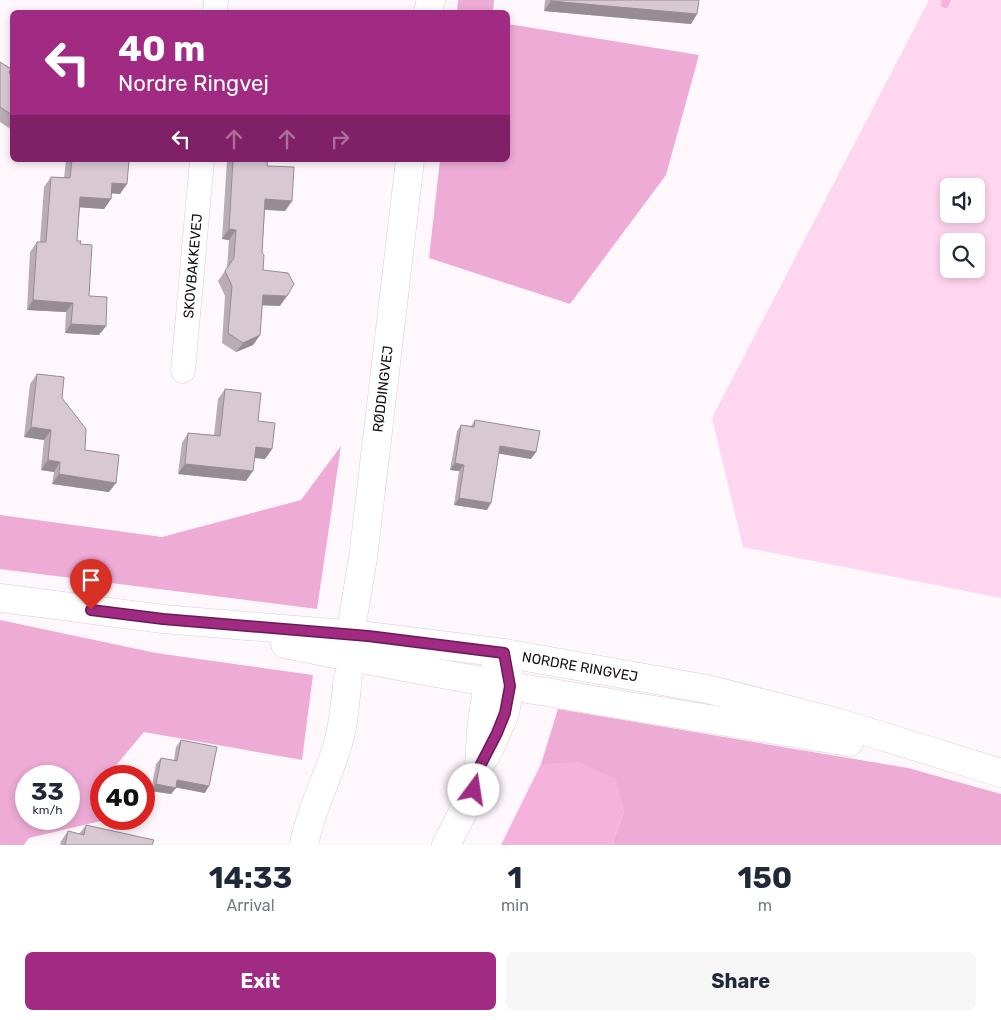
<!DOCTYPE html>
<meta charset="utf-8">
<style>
body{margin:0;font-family:Rubik,sans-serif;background:#f6f6f7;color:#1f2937;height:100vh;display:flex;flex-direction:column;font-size:19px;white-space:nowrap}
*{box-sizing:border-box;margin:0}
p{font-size:16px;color:#747a83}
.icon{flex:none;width:28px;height:28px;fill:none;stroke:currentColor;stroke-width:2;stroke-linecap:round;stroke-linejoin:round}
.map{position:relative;height:845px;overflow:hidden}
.panel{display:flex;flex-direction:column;background:#fff;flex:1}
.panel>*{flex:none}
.banner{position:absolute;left:10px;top:10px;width:500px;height:152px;border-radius:8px;box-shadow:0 2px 8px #0003;background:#a12a82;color:#fff;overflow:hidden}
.buttons{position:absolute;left:940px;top:178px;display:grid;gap:10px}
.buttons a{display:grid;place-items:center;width:45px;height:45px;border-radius:8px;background:#fff;box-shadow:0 2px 8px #0003;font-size:25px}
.speed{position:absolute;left:15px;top:765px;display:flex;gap:10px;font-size:25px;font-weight:700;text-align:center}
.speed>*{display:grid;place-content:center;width:65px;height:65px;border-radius:50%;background:#fff;box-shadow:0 2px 8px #0003;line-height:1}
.speed small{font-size:12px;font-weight:400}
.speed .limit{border:8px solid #d22;background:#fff;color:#111}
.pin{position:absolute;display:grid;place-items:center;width:42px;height:42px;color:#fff;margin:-51px -21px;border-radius:50% 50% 50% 0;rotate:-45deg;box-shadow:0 0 5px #0007}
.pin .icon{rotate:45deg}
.me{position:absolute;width:55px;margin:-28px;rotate:14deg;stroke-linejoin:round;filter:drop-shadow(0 0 4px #0008)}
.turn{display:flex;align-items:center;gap:18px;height:105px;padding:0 25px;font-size:22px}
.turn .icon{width:65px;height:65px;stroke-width:2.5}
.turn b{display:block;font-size:35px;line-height:42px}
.lanes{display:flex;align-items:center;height:48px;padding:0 25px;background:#0003;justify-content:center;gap:25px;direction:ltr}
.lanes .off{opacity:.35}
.eta{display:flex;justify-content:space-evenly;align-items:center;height:85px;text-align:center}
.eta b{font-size:30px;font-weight:700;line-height:35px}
.button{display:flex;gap:10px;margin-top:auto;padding:10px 25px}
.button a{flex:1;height:58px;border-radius:8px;background:#a12a82;color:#fff;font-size:20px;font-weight:700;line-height:58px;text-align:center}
.button a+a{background:#f6f6f7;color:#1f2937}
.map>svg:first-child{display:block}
</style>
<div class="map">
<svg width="1001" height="845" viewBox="0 0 1001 845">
<rect width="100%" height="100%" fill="#fef8fc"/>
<path fill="#fed6ef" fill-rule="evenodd" d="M929,0H1001V598L743,547L712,418ZM949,186H976V214H949ZM949,241H976V269H949Z"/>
<g fill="#edabd6" fill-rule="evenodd">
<polygon points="458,0 494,0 493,12 457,12"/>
<polygon points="508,24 699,55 666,175 570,304 429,258 440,160 508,160"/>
<polygon points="341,446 317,609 0,569 0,515 162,537 301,500"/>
<path d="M0,620L156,653L313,675L302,760L144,732L107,776H101V783L98,787L101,789V819H109L29,838L24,845H0ZM69,776V819H26V776Z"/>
<polygon points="558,709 908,768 1001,794 1001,845 612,845 624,811 541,764"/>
</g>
<polygon fill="#f4b2dc" points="579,762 616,779 624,811 612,845 501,845 541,764"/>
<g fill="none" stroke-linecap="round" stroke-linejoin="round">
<polyline stroke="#f4b2dc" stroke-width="8" points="945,4 947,0"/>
<defs>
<g id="street">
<polyline points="215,12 216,0"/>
<polyline points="183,371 202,160"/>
</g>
<g id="secondary">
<polyline points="428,12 431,0"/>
<polyline points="353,617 363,558 410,160"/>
<polyline points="486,756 505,713 510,685 506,664"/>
<path d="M304,845C310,812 326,782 336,750C344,727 345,701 348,677"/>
<polyline points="446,845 474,790 479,768 481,730 486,695 489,682 504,653"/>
</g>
<g id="primary">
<polyline points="0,598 163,619 368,636 504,653 707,689 836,722 1001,773"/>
<path d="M285,644C472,682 661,711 849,742"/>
</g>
</defs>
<use href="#street" stroke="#dbcbd5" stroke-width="25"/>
<use href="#secondary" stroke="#dbcbd5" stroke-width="29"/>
<use href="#primary" stroke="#dbcbd5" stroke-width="29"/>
<use href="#street" stroke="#fff" stroke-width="24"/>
<use href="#secondary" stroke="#fff" stroke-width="28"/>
<use href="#primary" stroke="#fff" stroke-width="28"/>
</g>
<g fill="#baacb5">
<polygon points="545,0 699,0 697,14 691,24 544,11"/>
<polygon points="0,62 9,73 12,76 12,130 0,122"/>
<polygon points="66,160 129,160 120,194 112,193 111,199 104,209 80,207 77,241 80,244 89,296 106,326 99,335 65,333 66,312 27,310 30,252 37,242 40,242 44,187 51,177 64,178"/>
<polygon points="227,160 268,160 267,166 292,201 285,211 265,210 262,253 263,270 280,306 262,305 260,335 253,345 236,352 222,343 225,296 218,281 227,268 229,240 222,239"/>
<polygon points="37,374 85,450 109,492 52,484 54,472 41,470 44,440 24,437 30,384"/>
<polygon points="225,389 272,449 265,459 254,458 246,481 178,474 182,443 188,433 214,435 218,399"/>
<polygon points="475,420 536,452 531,459 499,453 487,510 454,505 459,471 450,470 457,431 461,425 471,426"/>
<polygon points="181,740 205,793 176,787 171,794 151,791 156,764 161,758 174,760 176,747"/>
<polygon points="86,825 152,845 60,845 61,841 68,831 79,834"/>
</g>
<g fill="#978c93">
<polygon points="551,1 697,14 691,24 544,11"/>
<polygon points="112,183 127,184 120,194 106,193"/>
<polygon points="80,197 111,199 104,209 74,207"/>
<polygon points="265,199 292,201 285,211 258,209"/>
<polygon points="229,229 236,230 229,240 222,239"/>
<polygon points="263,295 287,296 280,306 256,305"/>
<polygon points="33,300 73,303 66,312 27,310"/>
<polygon points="71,324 106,326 99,335 65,333"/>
<polygon points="260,335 253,345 236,352 243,343"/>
<polygon points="31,427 51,430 44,440 24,437"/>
<polygon points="500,446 536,452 531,459 495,453"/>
<polygon points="256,447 272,449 265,459 249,457"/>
<polygon points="48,460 60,462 54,472 41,470"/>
<polygon points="455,463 464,465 459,471 450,470"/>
<polygon points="185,464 253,471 246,481 178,474"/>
<polygon points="59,474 116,483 109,492 52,484"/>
<polygon points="459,498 491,503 487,510 454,505"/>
<polygon points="177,780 209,786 205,793 173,787"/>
<polygon points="156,784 176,788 171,794 151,791"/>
</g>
<g fill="#d8c8d2" stroke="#978c93">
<polygon points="551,0 699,0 697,14 551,1"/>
<polygon points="0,62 11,69 9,73 12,76 12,115 0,107"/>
<polygon points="72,160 129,160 127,184 112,183 111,199 80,197 77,241 81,241 80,244 92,245 89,296 107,297 106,326 71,324 73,303 33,300 37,242 46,242 51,177 70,178"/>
<polygon points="233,160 268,160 267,166 294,167 292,201 265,199 262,253 264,255 263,270 288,273 294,284 287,296 263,295 260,335 243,343 228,333 232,286 225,271 234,258 236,230 229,229"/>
<polygon points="37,374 64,377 62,398 86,429 85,450 119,455 116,483 59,474 60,462 48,460 51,430 31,427"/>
<polygon points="225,389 261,393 258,421 275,423 272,449 256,447 253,471 185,464 188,433 220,436"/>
<polygon points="475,420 540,431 536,452 500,446 491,503 459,498 464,465 455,463 461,425 474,427"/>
<polygon points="181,740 217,747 209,786 177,780 176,788 156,784 161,758 177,761"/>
<polygon points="86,825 154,840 152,845 65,845 68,831 84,835"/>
</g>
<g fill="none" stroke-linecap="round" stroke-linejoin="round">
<defs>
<polyline id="route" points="91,610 163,619 368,636 504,653 510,686 505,713 497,733 479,768 474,790"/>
</defs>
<use href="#route" stroke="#691b54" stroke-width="12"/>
<use href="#route" stroke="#a12a82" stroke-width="9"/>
</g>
<g text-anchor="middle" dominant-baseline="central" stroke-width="5" stroke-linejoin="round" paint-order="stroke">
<g font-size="14" fill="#171115" stroke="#fff">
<text transform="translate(193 266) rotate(-85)">SKOVBAKKEVEJ</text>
<text transform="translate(383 389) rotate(-83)">RØDDINGVEJ</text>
<text transform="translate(580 667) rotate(10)">NORDRE RINGVEJ</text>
</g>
</g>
</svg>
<div class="buttons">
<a><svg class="icon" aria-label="sound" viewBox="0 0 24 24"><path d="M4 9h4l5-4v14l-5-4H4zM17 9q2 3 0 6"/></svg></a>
<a><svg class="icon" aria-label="search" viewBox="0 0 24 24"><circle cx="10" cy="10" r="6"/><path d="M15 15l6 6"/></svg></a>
</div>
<div class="speed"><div>33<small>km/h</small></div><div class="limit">40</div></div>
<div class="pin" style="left:91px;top:610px;background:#d93025"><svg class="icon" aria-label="arrive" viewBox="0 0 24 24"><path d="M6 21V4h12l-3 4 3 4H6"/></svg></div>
<svg class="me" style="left:474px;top:790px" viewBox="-20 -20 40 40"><circle r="19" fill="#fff"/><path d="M0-13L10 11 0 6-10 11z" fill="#a12a82"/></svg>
<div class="banner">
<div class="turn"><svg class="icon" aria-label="left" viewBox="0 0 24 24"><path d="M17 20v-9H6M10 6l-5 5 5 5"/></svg><div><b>40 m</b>Nordre Ringvej</div></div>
<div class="lanes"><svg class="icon" aria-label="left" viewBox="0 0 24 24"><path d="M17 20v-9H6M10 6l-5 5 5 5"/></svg><svg class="icon off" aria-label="ahead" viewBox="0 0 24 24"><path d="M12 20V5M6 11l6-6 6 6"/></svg><svg class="icon off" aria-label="ahead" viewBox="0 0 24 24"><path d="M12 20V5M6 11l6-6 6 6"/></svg><svg class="icon off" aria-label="right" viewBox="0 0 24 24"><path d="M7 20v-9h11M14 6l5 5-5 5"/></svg></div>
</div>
</div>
<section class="panel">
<div class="eta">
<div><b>14:33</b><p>Arrival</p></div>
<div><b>1</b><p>min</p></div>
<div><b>150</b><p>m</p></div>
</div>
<div class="button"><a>Exit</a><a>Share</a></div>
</section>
